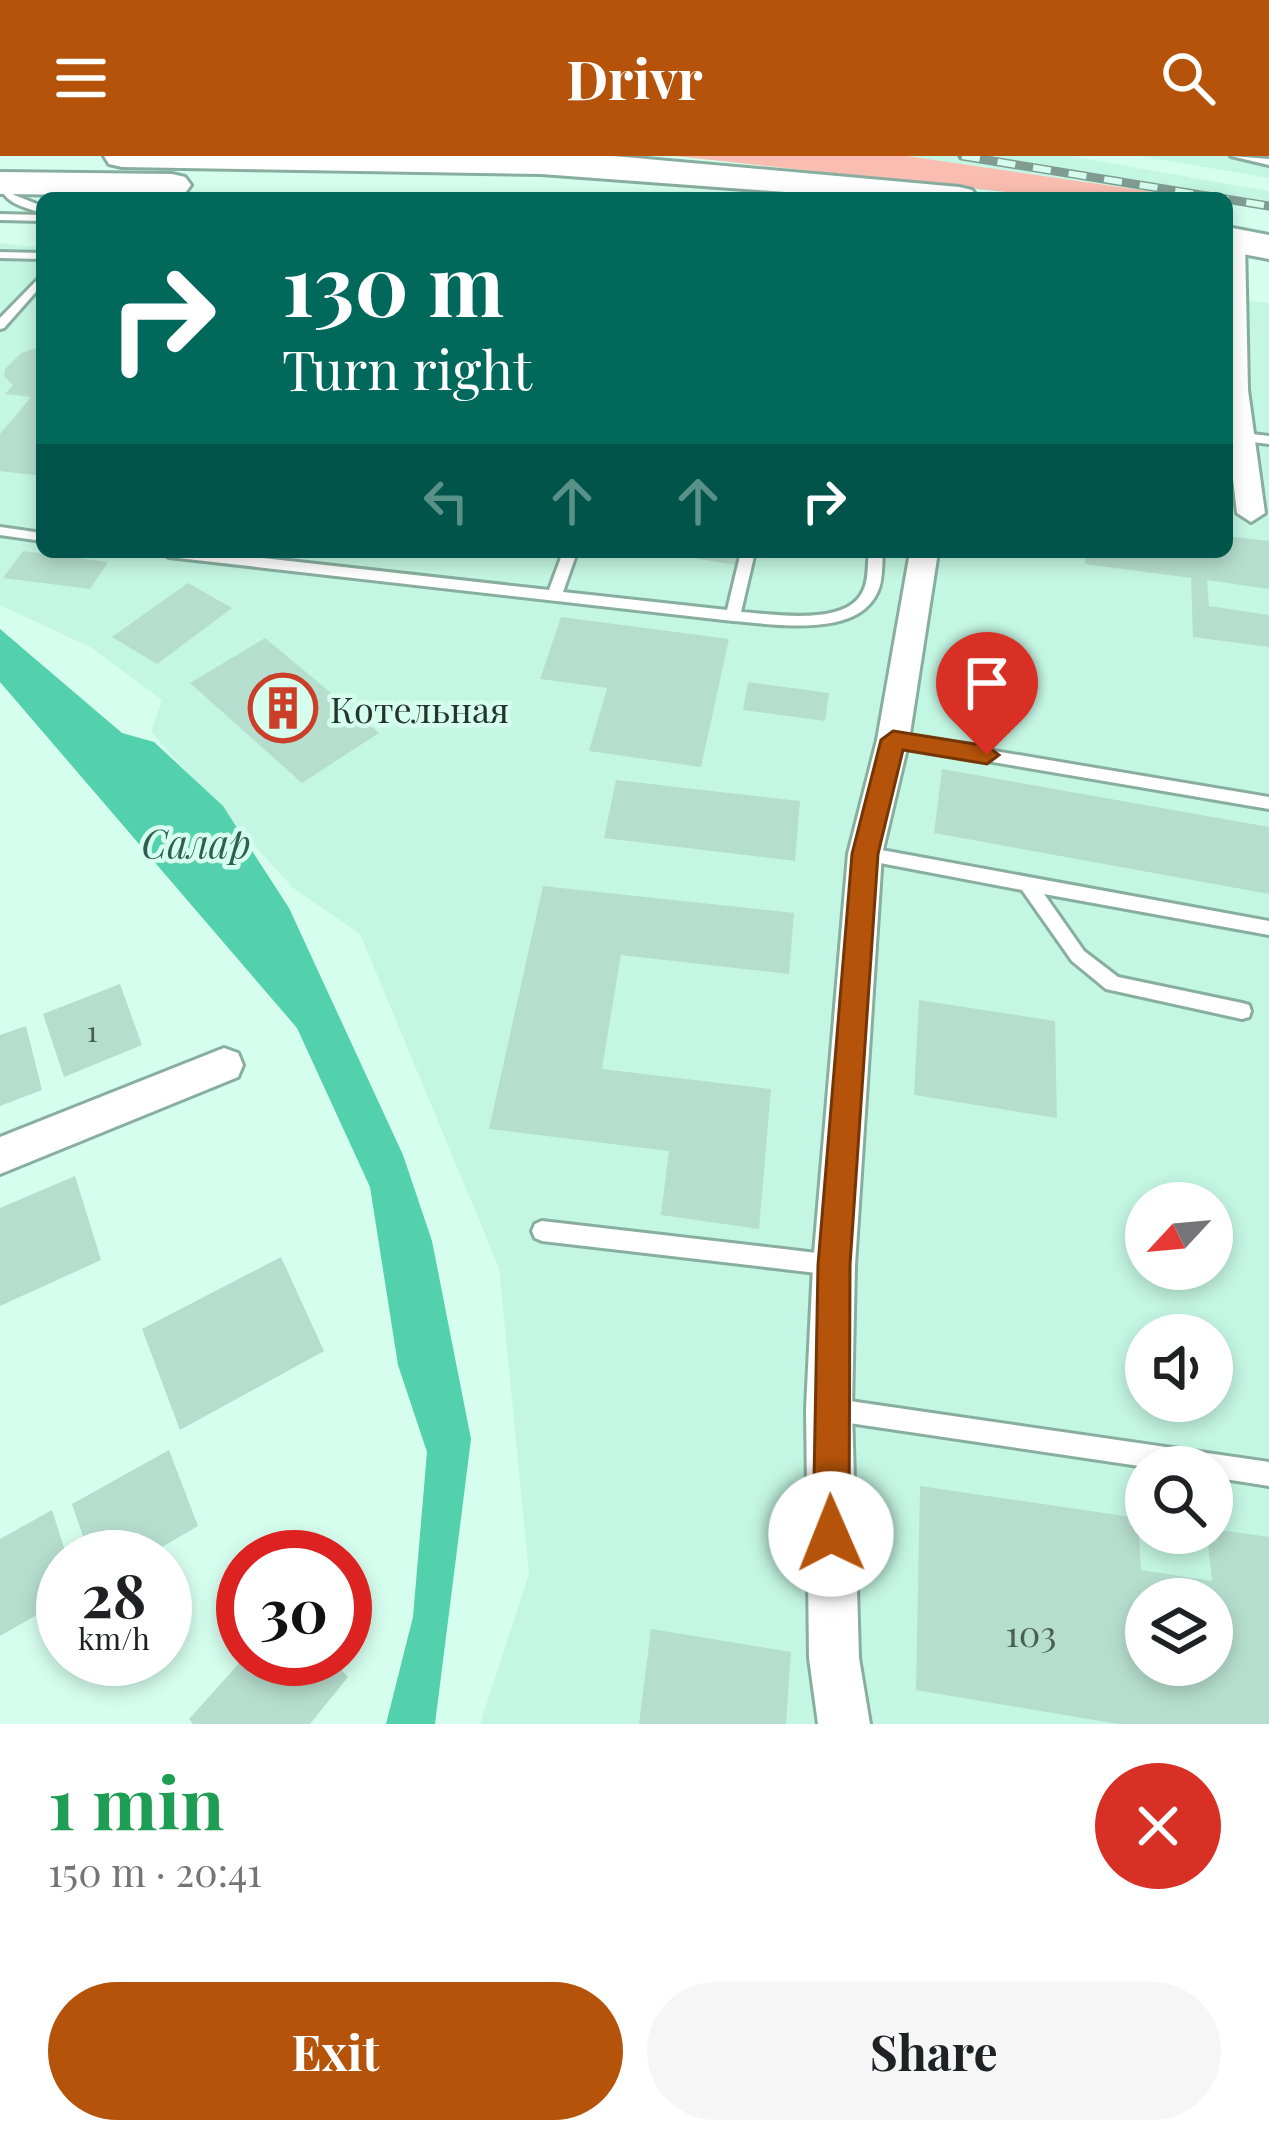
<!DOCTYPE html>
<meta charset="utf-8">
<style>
body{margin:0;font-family:"Playfair Display",serif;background:#f6f6f6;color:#202124;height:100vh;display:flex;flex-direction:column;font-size:45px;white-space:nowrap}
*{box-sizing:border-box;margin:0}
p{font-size:39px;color:#757577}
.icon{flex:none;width:66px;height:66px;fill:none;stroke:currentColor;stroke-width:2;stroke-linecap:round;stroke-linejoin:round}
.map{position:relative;height:1568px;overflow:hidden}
.details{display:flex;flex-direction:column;background:#fff;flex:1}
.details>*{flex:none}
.top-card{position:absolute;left:36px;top:36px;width:1197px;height:366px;border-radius:18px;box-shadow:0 6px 18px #0003;background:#00695c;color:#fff;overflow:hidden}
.needle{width:78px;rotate:244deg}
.fabs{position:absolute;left:1125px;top:1026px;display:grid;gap:24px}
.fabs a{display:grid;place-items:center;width:108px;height:108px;border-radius:50%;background:#fff;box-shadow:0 6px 18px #0003;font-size:60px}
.speed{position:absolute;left:36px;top:1374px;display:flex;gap:24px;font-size:60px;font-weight:700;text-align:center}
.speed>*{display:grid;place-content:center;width:156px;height:156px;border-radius:50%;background:#fff;box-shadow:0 6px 18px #0003;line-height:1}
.speed small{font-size:30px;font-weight:400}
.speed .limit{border:18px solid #d22;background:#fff;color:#111}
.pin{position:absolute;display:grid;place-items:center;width:102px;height:102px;color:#fff;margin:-123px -51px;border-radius:50% 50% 50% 0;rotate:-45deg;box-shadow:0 0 12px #0007}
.pin .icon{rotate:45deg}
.me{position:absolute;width:132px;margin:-66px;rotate:359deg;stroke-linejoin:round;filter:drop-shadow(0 0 9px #0008)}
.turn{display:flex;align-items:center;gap:42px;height:252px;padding:0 48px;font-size:54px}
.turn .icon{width:156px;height:156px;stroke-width:2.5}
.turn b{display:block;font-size:84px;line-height:102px}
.lanes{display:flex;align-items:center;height:114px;padding:0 48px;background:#0003;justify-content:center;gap:60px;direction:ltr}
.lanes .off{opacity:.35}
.round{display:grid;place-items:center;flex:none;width:126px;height:126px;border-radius:63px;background:#f6f6f6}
.head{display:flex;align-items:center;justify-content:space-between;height:204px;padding:0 48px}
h1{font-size:72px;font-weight:700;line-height:90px;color:#1e9e55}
.action{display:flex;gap:24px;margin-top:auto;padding:24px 48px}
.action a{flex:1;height:138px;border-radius:72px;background:#b45309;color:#fff;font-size:48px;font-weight:700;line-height:138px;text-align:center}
.action a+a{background:#f6f6f6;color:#202124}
header{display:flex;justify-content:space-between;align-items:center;height:156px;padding:0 48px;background:#b45309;color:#fff;font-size:54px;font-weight:700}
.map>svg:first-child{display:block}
</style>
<header><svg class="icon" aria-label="menu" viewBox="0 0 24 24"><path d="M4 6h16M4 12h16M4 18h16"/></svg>Drivr<svg class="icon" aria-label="search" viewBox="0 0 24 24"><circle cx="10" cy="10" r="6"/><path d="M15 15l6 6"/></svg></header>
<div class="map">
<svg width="1269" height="1568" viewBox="0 0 1269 1568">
<rect width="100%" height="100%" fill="#d6feef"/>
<g fill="#c4f6e4" fill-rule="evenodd">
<polygon points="907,0 1069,0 1269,35 1269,55 1227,48 1227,42 1195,42"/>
<polygon points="1139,0 1269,0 1269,22"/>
<path d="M0,87L42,92V396H1227V142L1269,147V1568H480L529,1418L499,1112L360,778L293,732L151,576L162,544L92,492L0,449ZM1146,1047H1212V1113H1146ZM1146,1179H1212V1245H1146ZM1146,1311H1212V1377H1146ZM1146,1443H1212V1509H1146Z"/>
</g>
<polygon fill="#f9beb1" points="675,0 907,0 1195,42 1062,42"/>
<polygon fill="#53d0ac" points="0,473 122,577 154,586 223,650 289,752 403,999 432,1085 471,1283 435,1568 386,1568 413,1461 427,1296 398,1209 370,1031 297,872 0,526"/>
<g fill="#b6decf" fill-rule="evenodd">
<polygon points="42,190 42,320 0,315 0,278 31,241 5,238 13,229 4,220 5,213 21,197"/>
<polygon points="1227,380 1269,385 1269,433 1207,424 1209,450 1269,459 1269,491 1193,481 1191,422 1085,408 1085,396 1227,396"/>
<polygon points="23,395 108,406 90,433 3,422"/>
<polygon points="654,396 739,396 736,409"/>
<polygon points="188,427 232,452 157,508 112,481"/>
<polygon points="561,461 729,483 701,611 589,595 607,532 540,523"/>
<polygon points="265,482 379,577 302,627 190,527"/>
<polygon points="748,526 829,537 825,565 743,554"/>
<polygon points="942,613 1269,671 1269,738 934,677"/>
<polygon points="616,624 800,645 795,705 604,682"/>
<polygon points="543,730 794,757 789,818 621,799 602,913 771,933 759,1073 661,1059 669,995 489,973"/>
<polygon points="120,828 142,889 64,921 43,858"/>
<polygon points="919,844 1055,865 1057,962 914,939"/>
<polygon points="26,870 42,934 0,950 0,879"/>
<polygon points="75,1020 101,1104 0,1150 0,1052"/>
<polygon points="281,1101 324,1195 180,1274 142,1173"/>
<polygon points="169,1294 198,1370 145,1401 90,1401 72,1348"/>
<path d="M920,1330L1138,1362L1141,1414L1212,1425L1207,1377L1212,1373L1269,1381V1568H1118L916,1534ZM1146,1443H1212V1509H1146Z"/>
<polygon points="52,1354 67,1401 63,1401 63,1444 0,1480 0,1383"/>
<polygon points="651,1473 791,1496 786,1568 639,1568"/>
<polygon points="243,1503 331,1503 348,1521 310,1568 193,1568 189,1563"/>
</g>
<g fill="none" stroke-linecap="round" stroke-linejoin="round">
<defs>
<g id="lane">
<polygon points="1231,0 1269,3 1269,9"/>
<path d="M0,24L6,25L14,39L42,50V57C24,51 0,47 0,24Z"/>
<polygon points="0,58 42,59 42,65 0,64"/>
<polygon points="0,96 42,97 42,103 0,102"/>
<polygon points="42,119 42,129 4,172 0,173 0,162"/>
<polygon points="1227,275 1269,280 1269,288 1227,283"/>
<polygon points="0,371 42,377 42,385 0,379"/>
<path d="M162,396H210L549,434L563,396H577L563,436L727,454L741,396H755L741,456C772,458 847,471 863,435C869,424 867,409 869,396H883C882,408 883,424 878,435C858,483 774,468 733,465L169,401Z"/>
<polygon points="893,578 1269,641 1269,653 887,588 885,584 887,580"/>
<polygon points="865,691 1269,765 1269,779 1044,738 1084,795 1118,821 1242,847 1249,849 1251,855 1249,861 1242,863 1106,833 1072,805 1022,734 859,703 856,698"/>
<polygon points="542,1065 834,1099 841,1102 845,1109 841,1116 834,1119 542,1085 535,1082 532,1075 535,1068"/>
<polygon points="829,1242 1269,1306 1269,1330 1212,1321 1212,1311 1146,1311 829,1264 821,1261 818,1253 821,1245"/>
</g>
<g id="street">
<polygon points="1234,77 1245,84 1248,234 1265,357 1251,366 1237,357 1227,272 1227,79"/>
<polygon points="910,396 938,396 909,584 882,698 855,1109 852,1253 859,1502 870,1568 818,1568 809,1502 806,1253 813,1109 848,698 877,584"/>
<polygon points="224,892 238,897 243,909 238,921 0,1018 0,981"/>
</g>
<g id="highway">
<polygon points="104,0 613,0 959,31 972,34 978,42 867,42 541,18 122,11 109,8"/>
<polygon points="0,16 172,18 185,21 191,29 185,37 172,40 0,38"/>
<polygon points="1227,71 1269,79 1269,103 1227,95"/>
</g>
</defs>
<use href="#lane" stroke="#88aea0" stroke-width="6"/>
<use href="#street" stroke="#88aea0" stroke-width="6"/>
<use href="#highway" stroke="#88aea0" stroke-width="6"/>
<use href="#lane" fill="#fff" fill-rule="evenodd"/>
<use href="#street" fill="#fff" fill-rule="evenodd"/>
<use href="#highway" fill="#fff" fill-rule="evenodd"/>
<defs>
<polyline id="rail" points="962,0 1269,50"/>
</defs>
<use href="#rail" stroke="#809c92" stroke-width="9"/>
<use href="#rail" stroke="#d6feef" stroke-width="6" stroke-dasharray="18" stroke-linecap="butt"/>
</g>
<polygon fill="#b45309" stroke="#753606" stroke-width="3" points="893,575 987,590 999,599 987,608 903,594 878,698 850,1109 849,1378 844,1391 831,1396 819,1391 813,1378 818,1109 852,698 881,584"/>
<defs>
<symbol id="building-ring" viewBox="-11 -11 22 22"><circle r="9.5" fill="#d6feef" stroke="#cb3f29" stroke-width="1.5"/><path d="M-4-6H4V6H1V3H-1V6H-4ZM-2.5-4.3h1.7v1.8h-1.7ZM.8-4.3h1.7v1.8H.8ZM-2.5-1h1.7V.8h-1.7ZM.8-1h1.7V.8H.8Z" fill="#cb3f29"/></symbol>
</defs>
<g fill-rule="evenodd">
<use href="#building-ring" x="245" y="514" width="76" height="76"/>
</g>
<g text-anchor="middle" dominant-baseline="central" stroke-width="9" stroke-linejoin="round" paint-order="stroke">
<g font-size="30" fill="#485e56">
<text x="92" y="874">1</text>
</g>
<g font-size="36" fill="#24342e" stroke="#d6feef" text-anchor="start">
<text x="330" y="552">Котельная</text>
</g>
<g font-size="36" fill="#485e56">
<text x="1031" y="1476">103</text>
</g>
<g font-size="39" font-style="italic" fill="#2d6050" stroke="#d6feef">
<text x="196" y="686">Салар</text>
</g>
</g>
</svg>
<div class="fabs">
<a><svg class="needle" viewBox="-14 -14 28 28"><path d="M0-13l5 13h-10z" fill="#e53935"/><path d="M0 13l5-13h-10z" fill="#757577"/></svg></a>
<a><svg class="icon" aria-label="sound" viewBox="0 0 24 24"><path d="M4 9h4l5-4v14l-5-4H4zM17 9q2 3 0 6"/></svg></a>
<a><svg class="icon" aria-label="search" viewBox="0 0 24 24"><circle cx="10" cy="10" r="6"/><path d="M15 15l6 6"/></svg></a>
<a><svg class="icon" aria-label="layers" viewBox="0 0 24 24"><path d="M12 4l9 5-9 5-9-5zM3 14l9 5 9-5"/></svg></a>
</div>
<div class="speed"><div>28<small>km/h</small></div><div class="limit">30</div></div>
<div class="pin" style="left:987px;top:599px;background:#d93025"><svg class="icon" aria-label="arrive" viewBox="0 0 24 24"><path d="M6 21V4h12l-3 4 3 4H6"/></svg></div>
<svg class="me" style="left:831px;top:1378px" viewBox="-20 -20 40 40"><circle r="19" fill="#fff"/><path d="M0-13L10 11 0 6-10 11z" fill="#b45309"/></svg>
<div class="top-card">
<div class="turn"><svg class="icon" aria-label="right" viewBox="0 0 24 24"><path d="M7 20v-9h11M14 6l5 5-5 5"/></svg><div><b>130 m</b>Turn right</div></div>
<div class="lanes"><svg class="icon off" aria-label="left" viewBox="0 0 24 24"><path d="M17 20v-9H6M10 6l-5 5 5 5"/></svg><svg class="icon off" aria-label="ahead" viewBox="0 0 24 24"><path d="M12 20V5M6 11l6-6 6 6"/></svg><svg class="icon off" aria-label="ahead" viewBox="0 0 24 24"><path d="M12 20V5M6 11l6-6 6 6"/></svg><svg class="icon" aria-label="right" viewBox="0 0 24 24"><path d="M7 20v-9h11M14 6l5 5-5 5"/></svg></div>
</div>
</div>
<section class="details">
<div class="head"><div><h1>1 min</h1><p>150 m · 20:41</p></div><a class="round" style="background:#d93025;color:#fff"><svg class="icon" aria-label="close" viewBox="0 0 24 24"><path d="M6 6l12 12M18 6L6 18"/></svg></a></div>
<div class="action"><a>Exit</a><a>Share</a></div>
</section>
